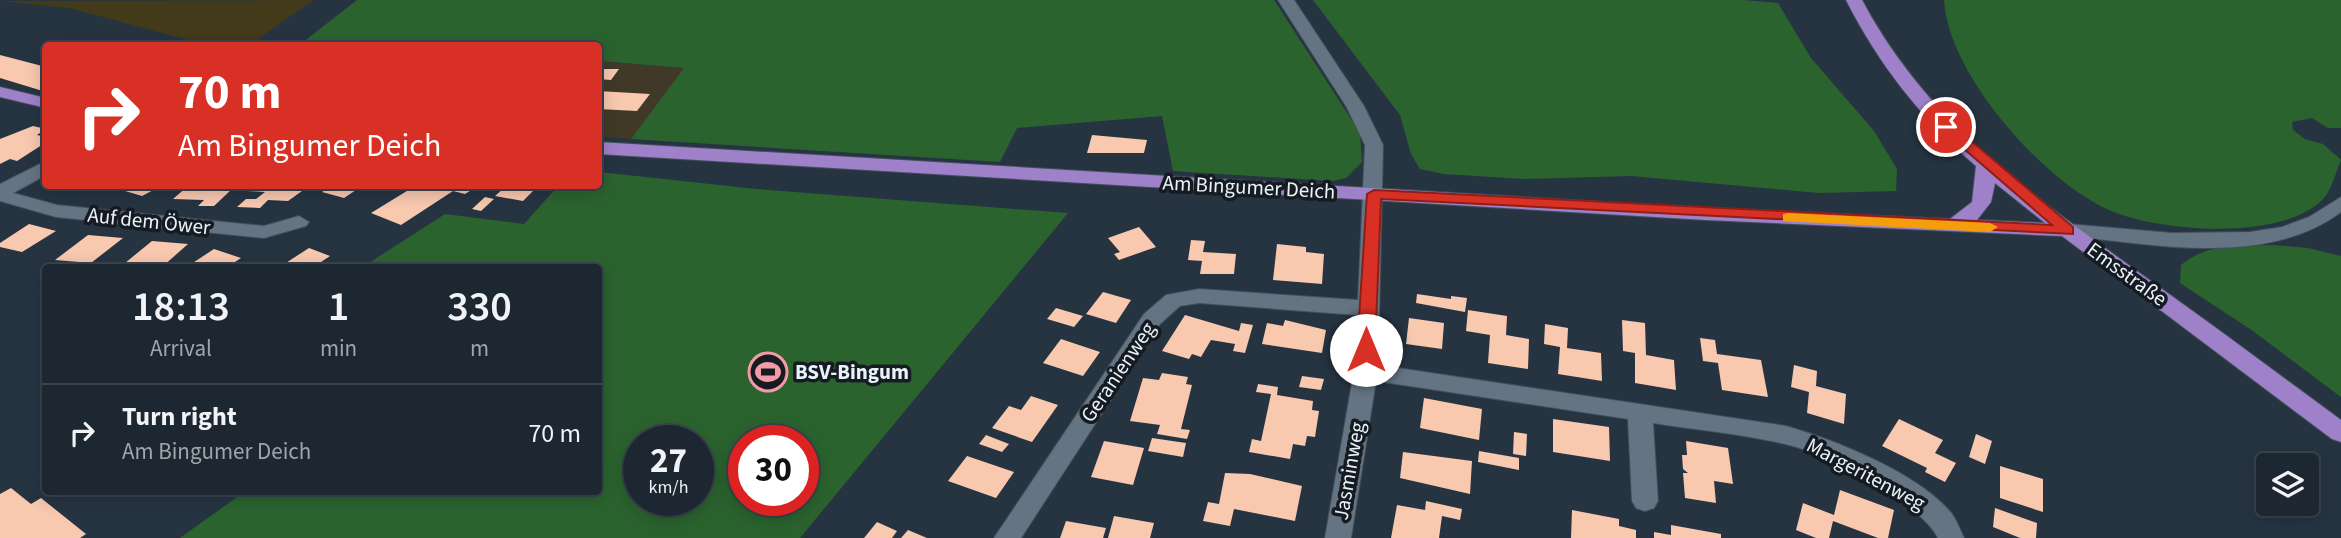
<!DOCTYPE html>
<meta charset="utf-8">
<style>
body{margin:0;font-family:"Source Sans 3",sans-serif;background:#29333e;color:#f1f3f6;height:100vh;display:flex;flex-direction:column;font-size:26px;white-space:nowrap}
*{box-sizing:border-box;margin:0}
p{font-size:23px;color:#a0a5ac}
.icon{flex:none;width:38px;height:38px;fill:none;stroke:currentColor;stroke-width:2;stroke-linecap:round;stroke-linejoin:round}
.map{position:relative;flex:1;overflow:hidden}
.panel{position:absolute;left:42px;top:264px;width:560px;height:231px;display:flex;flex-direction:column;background:#1c2732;border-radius:7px;box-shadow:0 4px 18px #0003,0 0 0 2px #3a444d}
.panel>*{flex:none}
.hud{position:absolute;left:42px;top:42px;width:560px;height:147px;border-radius:7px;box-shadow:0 4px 18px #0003,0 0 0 2px #3a444d;background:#d93025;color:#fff;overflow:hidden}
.buttons{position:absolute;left:2256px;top:453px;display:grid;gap:14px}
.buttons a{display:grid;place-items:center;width:63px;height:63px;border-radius:7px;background:#1c2732;box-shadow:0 4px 18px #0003,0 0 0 2px #3a444d;font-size:35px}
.speed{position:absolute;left:623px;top:425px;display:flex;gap:14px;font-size:35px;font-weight:700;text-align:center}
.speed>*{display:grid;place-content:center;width:91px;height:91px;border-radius:50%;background:#1c2732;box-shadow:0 4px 18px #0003,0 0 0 2px #3a444d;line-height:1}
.speed small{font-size:18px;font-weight:400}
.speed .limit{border:10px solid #d22;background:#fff;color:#111}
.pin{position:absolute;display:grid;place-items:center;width:60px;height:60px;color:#fff;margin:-30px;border:4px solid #fff;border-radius:50%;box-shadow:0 2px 7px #0007}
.me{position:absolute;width:77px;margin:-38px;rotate:0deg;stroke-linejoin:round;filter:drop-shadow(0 0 5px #0008)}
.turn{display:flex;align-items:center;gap:24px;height:147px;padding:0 21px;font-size:32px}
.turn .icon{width:91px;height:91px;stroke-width:2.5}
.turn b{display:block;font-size:49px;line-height:60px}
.eta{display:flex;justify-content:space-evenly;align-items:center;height:119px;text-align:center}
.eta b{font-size:42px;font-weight:600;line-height:49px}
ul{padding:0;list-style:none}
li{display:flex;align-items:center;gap:21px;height:98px;padding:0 21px;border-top:2px solid #3a444d}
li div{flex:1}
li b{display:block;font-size:26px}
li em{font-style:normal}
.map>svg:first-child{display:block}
</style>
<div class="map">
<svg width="2341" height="538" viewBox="0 0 2341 538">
<rect width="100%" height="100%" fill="#263442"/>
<polygon fill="#413928" points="598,61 685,68 631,139 599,137"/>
<g fill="#2b632f" fill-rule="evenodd">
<polygon points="357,0 1274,0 1360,133 1362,162 1346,178 1333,181 1173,171 1162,116 1017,128 1000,162 631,139 684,68 599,61 598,46 298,46"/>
<polygon points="1313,0 1743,0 1778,3 1811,58 1874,131 1897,169 1896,191 1819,193 1631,176 1524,179 1444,174 1420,169 1411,154 1400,115"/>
<path d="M1944,0H2341V128H2328L2312,118L2292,122L2293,130L2305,139L2323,144L2341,160C2336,171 2332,189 2324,198C2284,242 2159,232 2109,210C2043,181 1948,74 1944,0Z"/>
<path d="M599,172L756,189L1068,213L800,538H180L244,492H598V268H361L445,214L524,224L558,186H598ZM698,441V500H639V441ZM744,441H803V500H744Z"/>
<path d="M2273,245L2308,248L2341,256V397L2253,331L2180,283L2181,265C2207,243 2239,246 2273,245Z"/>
</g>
<polygon fill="#433a1a" points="314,0 248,46 207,45 69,8 0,1"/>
<g fill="#f8c8af">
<polygon points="0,55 46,67 46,92 0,78"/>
<polygon points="598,69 619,69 611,80 598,79"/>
<polygon points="598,91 650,94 637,111 598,109"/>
<polygon points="33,126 46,129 37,135 46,137 45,143 17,161 10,159 0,164 0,139"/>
<polygon points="1092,135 1147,140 1144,153 1087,153"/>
<polygon points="119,186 161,186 142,196 115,188"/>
<polygon points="188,186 309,186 288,201 268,200 260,208 237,207 246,199 256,199 265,192 231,190 214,206 198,206 204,200 173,199"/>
<polygon points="332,186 377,186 372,189 362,186 344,198 322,192"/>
<polygon points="415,186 436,186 449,190 457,186 478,186 465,194 453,191 401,225 371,213"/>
<polygon points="506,186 538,186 523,201 495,196"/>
<polygon points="485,197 494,199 481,211 472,209"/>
<polygon points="29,224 56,231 22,252 0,247 0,243"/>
<polygon points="1139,227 1156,247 1119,260 1114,254 1120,252 1108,238"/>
<polygon points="88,235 123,238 91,263 55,260"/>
<polygon points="1191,240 1205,241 1203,252 1236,254 1234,274 1200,274 1202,261 1188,260"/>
<polygon points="152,241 188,244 162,267 125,263"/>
<polygon points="1277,244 1306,247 1306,252 1324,254 1322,284 1273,280"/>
<polygon points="309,248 330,256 312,268 278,268"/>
<polygon points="214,249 241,258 226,268 185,268"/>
<polygon points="1103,292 1131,300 1116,323 1086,314"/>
<polygon points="1417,294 1451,299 1451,296 1467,298 1465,312 1416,303"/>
<polygon points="1056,308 1083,316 1074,327 1047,319"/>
<polygon points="1468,310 1507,316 1506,335 1529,339 1528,369 1488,363 1490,335 1466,331"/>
<polygon points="1185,315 1239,331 1241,323 1253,325 1245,353 1233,351 1235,344 1211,340 1201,357 1192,354 1189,359 1162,351"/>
<polygon points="1409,318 1444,323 1442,349 1406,344"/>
<polygon points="1285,320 1326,330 1322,353 1262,344 1267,323 1283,326"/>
<polygon points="1622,320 1645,323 1646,355 1674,360 1676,390 1635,383 1635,353 1623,351"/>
<polygon points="1545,324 1568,328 1567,348 1601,353 1602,381 1558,374 1560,347 1544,344"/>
<polygon points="1700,338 1715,340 1717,354 1761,360 1768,397 1722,390 1718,363 1703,361"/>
<polygon points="1061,339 1100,352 1083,376 1043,363"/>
<polygon points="1794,365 1817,371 1816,386 1846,394 1844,424 1807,413 1809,392 1791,387"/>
<polygon points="1162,373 1188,377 1186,384 1192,385 1181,429 1190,430 1187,439 1157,434 1160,425 1130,421 1143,378 1159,380"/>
<polygon points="1302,376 1324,379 1321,390 1299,387"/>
<polygon points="1258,384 1278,387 1277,395 1313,401 1312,410 1319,411 1315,437 1307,436 1305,446 1293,444 1290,459 1249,452 1252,439 1261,441 1271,394 1256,392"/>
<polygon points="1031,396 1058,405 1032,442 992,428 1009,406 1021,410"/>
<polygon points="1424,398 1482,409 1479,440 1420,428"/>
<polygon points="1553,419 1609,427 1610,461 1553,452"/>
<polygon points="1899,419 1943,440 1935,453 1956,463 1945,482 1925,472 1927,468 1882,446"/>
<polygon points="1514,432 1527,434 1526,456 1513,454"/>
<polygon points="1976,434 1992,441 1985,464 1969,457"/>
<polygon points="986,435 1009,444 1002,452 979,444"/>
<polygon points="1152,438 1186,443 1183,457 1148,451"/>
<polygon points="1104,441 1144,448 1133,485 1091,477"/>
<polygon points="1686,441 1728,448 1733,484 1714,481 1716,503 1685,498 1683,473 1688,473 1683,469 1682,455 1687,455"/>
<polygon points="1479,451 1519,458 1519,470 1478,462"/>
<polygon points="1403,452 1472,461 1470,494 1400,478"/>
<polygon points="967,456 1014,472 996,498 948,481"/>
<polygon points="2000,466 2043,479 2043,512 2000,498"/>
<polygon points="1225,473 1250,474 1302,486 1295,521 1234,509 1230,526 1203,521 1208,502 1219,504"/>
<polygon points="11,488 31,504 41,498 86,534 80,538 0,538 0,494"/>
<polygon points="1840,490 1894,510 1888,538 1878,538 1833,521 1829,538 1816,538 1796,530 1803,503 1834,515"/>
<polygon points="1426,501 1462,509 1460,520 1442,516 1439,538 1391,538 1397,505 1425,510"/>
<polygon points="1995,508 2037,523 2036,538 2020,538 1993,527"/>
<polygon points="1572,510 1619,519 1619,526 1636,530 1636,538 1571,538"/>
<polygon points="1114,516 1154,523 1150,538 1108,538"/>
<polygon points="1066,521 1106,528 1103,538 1060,538"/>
<polygon points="877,522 897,531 892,538 864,538"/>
<polygon points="1671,525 1721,534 1721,538 1654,538 1654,532 1671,535"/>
<polygon points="908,530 927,538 901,538"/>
</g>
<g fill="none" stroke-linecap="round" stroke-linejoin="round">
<defs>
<g id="minor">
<path d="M1278,0H1294L1364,106L1383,145L1378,365L1786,426C1835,440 1919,473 1952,514C1957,521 1960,530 1964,538H1938C1921,503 1823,452 1785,444C1742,434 1697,430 1653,423L1658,501L1654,508L1645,511L1636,508L1632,501L1628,419L1376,381L1351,538H1325L1354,371L1357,315L1199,303L1180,306L1160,324L1021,538H994L1144,314L1166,295L1199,289L1358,300L1365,145L1346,106Z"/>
<polygon points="46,161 46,175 13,193 57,205 264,226 299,216 309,222 306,226 264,238 56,217 0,201 0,184"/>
<path d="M2341,197V212C2266,268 2154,244 2068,236L2058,230L2068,224L2172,233L2250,232L2282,227L2309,217Z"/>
</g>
<g id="major">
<path d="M1846,0H1862C1929,126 2035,197 2148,279C2213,325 2277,373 2341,420V442L2332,439L2062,236L1706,220L598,154V142L1706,208L1950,219L1972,202L1976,166C1921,118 1879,65 1846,0ZM1995,183L2045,223L1977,220L1991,202Z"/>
<polygon points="0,87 46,98 46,108 0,97"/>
</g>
</defs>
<use href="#minor" stroke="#424f5b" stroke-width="2"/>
<use href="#major" stroke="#424f5b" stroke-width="2"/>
<use href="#minor" fill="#647483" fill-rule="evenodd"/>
<use href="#major" fill="#9f81c9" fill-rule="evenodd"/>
</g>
<polygon fill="#d93025" stroke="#8d1f18" stroke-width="2" points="1941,124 1951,124 2073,227 2073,234 1381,199 1375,350 1366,356 1357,350 1367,194 1374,190 2052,225 1941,129"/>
<polygon fill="#f59e0b" points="1788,213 1990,223 1998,227 1990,232 1783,221 1783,214"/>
<defs>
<symbol id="stadium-ring" viewBox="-11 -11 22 22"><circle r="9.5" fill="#151b21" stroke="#f39aa7" stroke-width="1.5"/><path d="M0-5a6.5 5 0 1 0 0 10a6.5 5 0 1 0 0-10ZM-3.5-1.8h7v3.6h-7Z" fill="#f39aa7"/></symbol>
</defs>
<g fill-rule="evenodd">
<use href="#stadium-ring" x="746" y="350" width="44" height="44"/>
</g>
<g text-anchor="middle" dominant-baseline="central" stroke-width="7" stroke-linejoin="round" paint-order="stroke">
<g font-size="21" fill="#e8f2fb" stroke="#151b21">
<text transform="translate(1249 187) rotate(3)">Am Bingumer Deich</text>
<text transform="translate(149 221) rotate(6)">Auf dem Öwer</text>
<text transform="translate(2127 274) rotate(36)">Emsstraße</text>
<text transform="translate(1118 372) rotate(-56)">Geranienweg</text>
<text transform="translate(1349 471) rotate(-80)">Jasminweg</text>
<text transform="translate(1866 474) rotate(28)">Margeritenweg</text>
</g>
<g font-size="21" font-weight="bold" fill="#e8f2fb" stroke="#151b21" text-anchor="start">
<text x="795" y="372">BSV-Bingum</text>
</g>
</g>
</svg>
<div class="buttons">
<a><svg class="icon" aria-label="layers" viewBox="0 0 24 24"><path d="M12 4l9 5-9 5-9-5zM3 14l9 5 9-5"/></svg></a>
</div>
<div class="speed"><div>27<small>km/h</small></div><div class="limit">30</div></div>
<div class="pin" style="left:1946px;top:127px;background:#d93025"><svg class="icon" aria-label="arrive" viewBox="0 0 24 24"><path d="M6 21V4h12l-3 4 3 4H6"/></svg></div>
<svg class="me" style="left:1366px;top:350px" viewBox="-20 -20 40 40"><circle r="19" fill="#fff"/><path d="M0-13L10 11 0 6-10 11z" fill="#d93025"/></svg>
<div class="hud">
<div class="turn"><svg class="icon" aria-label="right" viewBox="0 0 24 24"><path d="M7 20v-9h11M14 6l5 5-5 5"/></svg><div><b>70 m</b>Am Bingumer Deich</div></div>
</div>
<section class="panel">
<div class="eta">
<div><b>18:13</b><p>Arrival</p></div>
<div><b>1</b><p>min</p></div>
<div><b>330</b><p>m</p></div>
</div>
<ul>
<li><svg class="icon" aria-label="right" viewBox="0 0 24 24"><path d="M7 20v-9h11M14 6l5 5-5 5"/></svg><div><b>Turn right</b><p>Am Bingumer Deich</p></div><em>70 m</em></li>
</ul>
</section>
</div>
